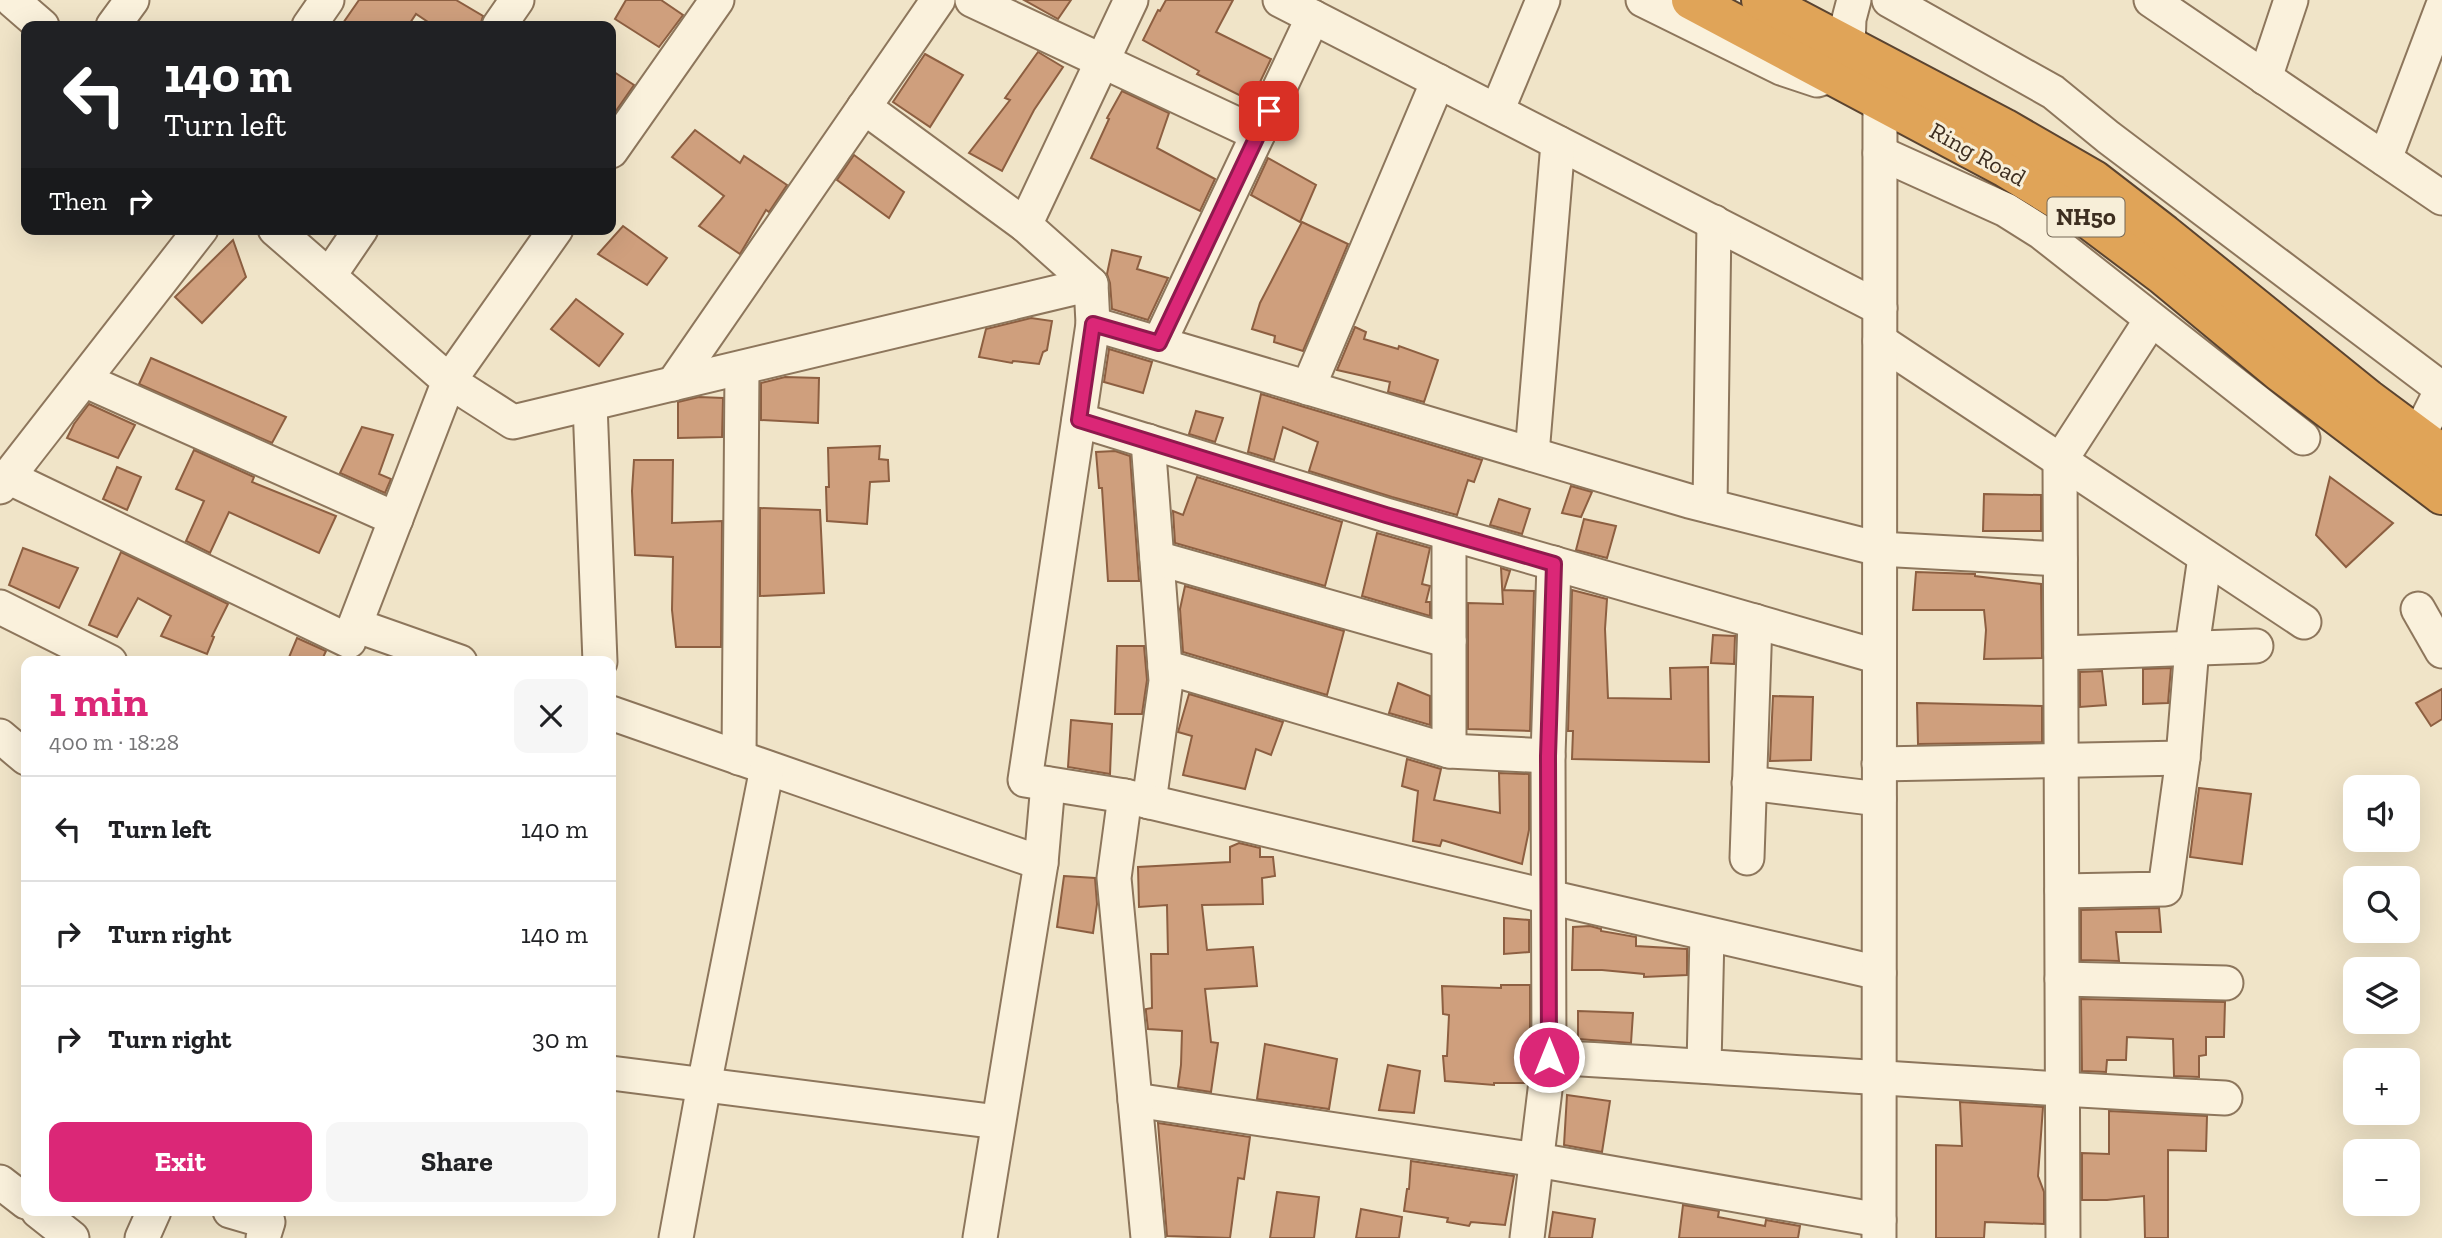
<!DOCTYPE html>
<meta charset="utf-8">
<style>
body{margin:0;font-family:"Zilla Slab",serif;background:#f6f6f6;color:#202124;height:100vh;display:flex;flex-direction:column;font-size:26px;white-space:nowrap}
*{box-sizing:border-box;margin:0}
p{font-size:23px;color:#757577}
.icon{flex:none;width:38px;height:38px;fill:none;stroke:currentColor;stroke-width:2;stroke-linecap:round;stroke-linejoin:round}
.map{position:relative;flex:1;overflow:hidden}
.panel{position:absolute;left:21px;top:656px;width:595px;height:560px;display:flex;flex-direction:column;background:#fff;border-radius:14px;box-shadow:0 7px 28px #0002}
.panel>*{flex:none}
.banner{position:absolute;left:21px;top:21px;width:595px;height:214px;border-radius:14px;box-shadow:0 7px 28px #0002;background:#202124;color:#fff;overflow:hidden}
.buttons{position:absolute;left:2343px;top:775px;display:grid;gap:14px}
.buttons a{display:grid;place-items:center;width:77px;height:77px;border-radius:14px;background:#fff;box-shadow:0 7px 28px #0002;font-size:35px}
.pin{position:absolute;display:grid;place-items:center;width:60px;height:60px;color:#fff;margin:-30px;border-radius:14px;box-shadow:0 4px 10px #0006}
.me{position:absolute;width:77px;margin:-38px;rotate:0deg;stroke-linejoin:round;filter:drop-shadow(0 0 5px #0008)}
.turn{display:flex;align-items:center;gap:24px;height:147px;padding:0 28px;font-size:32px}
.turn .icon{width:91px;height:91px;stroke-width:2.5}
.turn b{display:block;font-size:49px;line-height:60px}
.then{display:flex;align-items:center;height:66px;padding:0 28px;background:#0003;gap:14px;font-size:26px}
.round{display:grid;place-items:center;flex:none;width:74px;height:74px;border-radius:14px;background:#f6f6f6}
.head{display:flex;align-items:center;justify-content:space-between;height:119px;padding:0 28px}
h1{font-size:42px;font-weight:700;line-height:52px;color:#db2777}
.cta{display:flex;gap:14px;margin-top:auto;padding:14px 28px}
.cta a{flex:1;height:80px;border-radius:14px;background:#db2777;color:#fff;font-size:28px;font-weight:700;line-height:80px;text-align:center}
.cta a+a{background:#f6f6f6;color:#202124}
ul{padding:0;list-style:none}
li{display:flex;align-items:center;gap:21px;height:105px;padding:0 28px;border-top:2px solid #e0e0e0}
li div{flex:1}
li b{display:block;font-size:26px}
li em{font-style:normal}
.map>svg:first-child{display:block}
</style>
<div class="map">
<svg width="2442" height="1238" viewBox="0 0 2442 1238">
<rect width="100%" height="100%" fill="#f0e4c8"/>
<g fill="#cf9f7d" stroke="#8d5f41" stroke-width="2">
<polygon points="359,0 456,0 483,16 480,26 434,26 416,14 408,26 341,26"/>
<polygon points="626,0 661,0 683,15 659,47 615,19"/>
<polygon points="1024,0 1071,0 1058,19"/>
<polygon points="1166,0 1233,0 1216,32 1271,59 1251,101 1197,74 1199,71 1143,40 1158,10 1160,11"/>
<polygon points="1038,52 1063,67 1034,110 1002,171 969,153 1010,100 1005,98"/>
<polygon points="925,54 963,75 930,127 893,102"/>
<polygon points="611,70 634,85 611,118"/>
<polygon points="1122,91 1169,113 1157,148 1215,179 1200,211 1091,158 1109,119 1107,118"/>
<polygon points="695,130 740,163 744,156 787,185 769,212 766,210 740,254 699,226 724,196 672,157"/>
<polygon points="854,155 904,192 889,218 837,180"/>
<polygon points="1268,158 1316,185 1300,222 1251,195"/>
<polygon points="1302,222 1348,244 1303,351 1274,342 1275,336 1252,329 1260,303"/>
<polygon points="623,226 667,258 647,285 598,254"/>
<polygon points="233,240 246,277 202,323 175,297"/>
<polygon points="1112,250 1141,257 1137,269 1168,278 1148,320 1112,309 1110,283 1107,274"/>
<polygon points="576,299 623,334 599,366 551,329"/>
<polygon points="1031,318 1052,321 1047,350 1043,352 1039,364 1013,361 1012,363 979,357 986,329"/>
<polygon points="1355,327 1366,332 1364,339 1398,349 1399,346 1438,360 1424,402 1388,392 1390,382 1337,370"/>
<polygon points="1109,349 1152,362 1143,393 1104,382"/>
<polygon points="151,358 286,417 272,443 139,384"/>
<polygon points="785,377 819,378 818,423 761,420 761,383"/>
<polygon points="1261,394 1301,406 1482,460 1474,482 1468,480 1457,515 1392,497 1309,471 1318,442 1283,427 1274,460 1248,452"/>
<polygon points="699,397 723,398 722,437 678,438 678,402"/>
<polygon points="89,404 135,425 118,458 67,438 74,424"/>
<polygon points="1196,411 1223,418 1215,442 1189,434"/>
<polygon points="362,427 393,435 379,474 391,479 385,493 340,473"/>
<polygon points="880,446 879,459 888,460 889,481 870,482 867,524 827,521 826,487 829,487 828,448"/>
<polygon points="194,450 254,477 252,482 336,516 319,553 229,512 210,553 186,541 204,501 176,489"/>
<polygon points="1115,451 1130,456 1139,581 1108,581 1102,488 1099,488 1096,452"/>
<polygon points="634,460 673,460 672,523 722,521 721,647 676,647 672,610 673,557 635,555 632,491"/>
<polygon points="117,467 141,477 127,510 103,499"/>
<polygon points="1197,477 1342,522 1325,586 1175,543 1173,511 1183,515"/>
<polygon points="2330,477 2393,523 2346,567 2316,535"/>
<polygon points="1571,486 1592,492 1581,517 1562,513"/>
<polygon points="1984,494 2041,495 2041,531 1983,531"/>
<polygon points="1499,499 1530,509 1522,534 1490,525"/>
<polygon points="760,508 820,510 824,593 760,596"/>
<polygon points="1584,519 1616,526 1607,558 1576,550"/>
<polygon points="1377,533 1430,548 1422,584 1430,586 1426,602 1430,602 1430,616 1362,596"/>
<polygon points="23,548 78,568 59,608 9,585"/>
<polygon points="121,552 228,604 212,636 214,637 207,654 161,636 171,616 138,598 117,637 89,625"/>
<polygon points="1501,568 1510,571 1504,590 1534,591 1530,731 1468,729 1468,603 1503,604"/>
<polygon points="1916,572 1975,574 1975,576 2041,584 2042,658 1984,659 1986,630 1984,610 1913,610"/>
<polygon points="1185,586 1344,631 1327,695 1183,652 1180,609"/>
<polygon points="1572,590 1607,599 1605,629 1608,698 1671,699 1670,668 1708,667 1709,762 1572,759 1573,731 1568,731"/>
<polygon points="1713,635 1735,636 1734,664 1711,663"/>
<polygon points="297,638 326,651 321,662 287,662"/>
<polygon points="1117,646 1144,646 1147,680 1142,714 1115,714"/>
<polygon points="2171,668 2168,703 2143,704 2143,669"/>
<polygon points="2102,671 2106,705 2080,707 2080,672"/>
<polygon points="1398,683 1430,696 1430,725 1389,713"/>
<polygon points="2442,689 2442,719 2431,726 2416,703"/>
<polygon points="1189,694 1283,722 1271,755 1256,749 1245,789 1183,775 1192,736 1178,732"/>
<polygon points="1773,696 1813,697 1811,760 1770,761"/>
<polygon points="1917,703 2042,706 2042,742 1918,744"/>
<polygon points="1071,720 1112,724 1110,774 1068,767"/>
<polygon points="1407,759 1441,769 1434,800 1500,813 1499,773 1529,774 1529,830 1522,864 1442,840 1440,846 1413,841 1418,791 1402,786"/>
<polygon points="2199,788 2251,794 2242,864 2190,857"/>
<polygon points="1239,843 1260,848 1260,857 1273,857 1275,876 1262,878 1263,904 1202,905 1207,950 1253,947 1257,986 1205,989 1211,1042 1218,1043 1211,1092 1178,1087 1181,1065 1182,1031 1148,1029 1146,1012 1146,1009 1152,1008 1151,954 1168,954 1167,905 1139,907 1138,867 1230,862 1230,847"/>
<polygon points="1064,876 1095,878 1097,904 1093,933 1057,927"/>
<polygon points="2159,908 2161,932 2116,932 2119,961 2081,960 2081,910"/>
<polygon points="1504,918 1529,920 1529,952 1504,954"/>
<polygon points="1590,926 1601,929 1601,931 1636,937 1636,946 1687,949 1687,975 1644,977 1644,974 1602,970 1572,970 1573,927"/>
<polygon points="1501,985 1530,985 1530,1056 1526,1083 1494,1083 1494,1085 1445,1081 1443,1056 1447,1056 1449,1015 1443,1014 1442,986 1501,988"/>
<polygon points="2081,999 2225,1002 2224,1037 2206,1037 2206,1055 2199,1056 2199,1077 2174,1076 2173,1039 2127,1037 2126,1060 2107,1060 2106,1072 2082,1071"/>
<polygon points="1578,1011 1633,1013 1631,1043 1578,1039"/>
<polygon points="1265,1044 1337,1059 1329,1109 1257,1099"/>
<polygon points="1388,1065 1420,1071 1414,1113 1379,1110"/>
<polygon points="1567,1095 1610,1101 1602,1152 1564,1145"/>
<polygon points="1960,1102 2043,1107 2038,1176 2044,1192 2044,1224 1985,1222 1984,1238 1936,1238 1936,1145 1962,1146"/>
<polygon points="2109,1111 2207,1116 2206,1151 2168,1150 2168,1238 2145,1238 2144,1196 2107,1200 2082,1200 2082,1153 2109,1154"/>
<polygon points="1158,1123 1250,1137 1244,1179 1238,1178 1230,1238 1167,1236"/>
<polygon points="1411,1161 1514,1176 1505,1225 1471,1222 1469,1226 1447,1222 1448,1218 1404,1211 1407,1189 1409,1189"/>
<polygon points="1277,1192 1319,1197 1314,1238 1270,1238"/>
<polygon points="1683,1205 1719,1211 1718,1217 1765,1226 1766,1220 1800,1226 1798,1238 1679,1238"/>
<polygon points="1361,1209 1402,1217 1399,1238 1356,1238"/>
<polygon points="1553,1212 1595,1219 1592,1238 1549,1238"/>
</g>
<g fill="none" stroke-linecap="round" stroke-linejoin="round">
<defs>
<g id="minor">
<polyline points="12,0 42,26"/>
<polyline points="972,0 1258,134 1159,343"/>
<polyline points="1280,0 1880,308"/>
<polyline points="1643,0 1781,68 1817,80 1833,75 1848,46 1849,19 1854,0"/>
<polyline points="1889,0 2053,92 2108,137 2442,389 2418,437"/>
<polyline points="2151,0 2442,198"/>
<polyline points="113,26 132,0"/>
<polyline points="309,26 327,0"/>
<polyline points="499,26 517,0"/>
<polyline points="2265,78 2291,0"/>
<polyline points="864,107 1025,225"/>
<polyline points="1497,111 1543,0"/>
<polyline points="1258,134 1313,17"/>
<polyline points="611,151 717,0"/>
<polyline points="1880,153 2006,210 2041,232 2303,438"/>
<polyline points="2385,159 2442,8"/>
<polyline points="275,229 449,381 355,625 460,662"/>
<polyline points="556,229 449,381 513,422 1091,284 1093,324 1025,780 1125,796"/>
<polyline points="329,276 361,229"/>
<polyline points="1091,284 1025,225 1131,0"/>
<polyline points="1093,324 1689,501 1879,549 2060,559"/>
<polyline points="1880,341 2304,622"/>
<polyline points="84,380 396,519"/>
<polyline points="673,384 938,0"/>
<polyline points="1308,388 1438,81"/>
<polyline points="590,404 600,662"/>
<polyline points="1079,420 1386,515 1879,657"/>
<polyline points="1148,441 1166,681 1149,802"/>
<polyline points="1532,454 1558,143"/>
<polyline points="8,477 349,641"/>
<polyline points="0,487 201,229"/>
<polyline points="1710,506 1714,222"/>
<polyline points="1157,558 1449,641"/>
<polyline points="0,607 110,662"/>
<polyline points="2418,609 2442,651"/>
<polyline points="2061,653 2256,646"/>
<polyline points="1165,667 1449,751 1449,533"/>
<polyline points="611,713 1041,863 1048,784"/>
<polyline points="0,736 26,758"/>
<polyline points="1449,751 1548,756"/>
<polyline points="739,758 742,368"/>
<polyline points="1879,764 2183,758"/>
<polyline points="1749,783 1879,799"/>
<polyline points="1747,858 1755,621"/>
<polyline points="2062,891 2165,889 2183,758 2192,647 2205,557"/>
<polyline points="2062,979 2226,983"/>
<polyline points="1549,1057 1548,756 1554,563"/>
<polyline points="1704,1066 1707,934"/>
<polyline points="611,1073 998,1122"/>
<polyline points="1135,1100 1537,1160 1879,1220"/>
<polyline points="0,1182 26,1202"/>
<polyline points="38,1211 72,1238"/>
<polyline points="230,1211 268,1222 263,1238"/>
<polyline points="142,1238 154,1211"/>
<polyline points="676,1238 704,1085 767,768"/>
<polyline points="980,1238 1041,863"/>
<polyline points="1148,1238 1114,878 1125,796 1549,897 1879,973"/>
<path d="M1527,1238L1549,1057C1775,1070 2000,1087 2225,1098"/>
<polyline points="1879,1238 1880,101"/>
<polyline points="2063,1238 2060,461 2151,320"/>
</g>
<g id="highway">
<polyline points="1691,0 2006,168 2083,215 2164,276 2280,372 2442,495"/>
<polyline points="1761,0 2004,128 2094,180 2164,234 2368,399 2442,454"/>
</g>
</defs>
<use href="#minor" stroke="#8d765c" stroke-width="37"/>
<use href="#highway" stroke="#5b4430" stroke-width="42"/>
<use href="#minor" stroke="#faf1dc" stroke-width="33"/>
<use href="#highway" stroke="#e0a458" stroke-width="38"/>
</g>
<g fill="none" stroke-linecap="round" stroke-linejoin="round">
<defs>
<polyline id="route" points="1269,111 1159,343 1093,324 1079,420 1386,515 1554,564 1548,756 1549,1057"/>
</defs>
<use href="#route" stroke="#8e194d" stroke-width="18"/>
<use href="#route" stroke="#db2777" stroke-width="12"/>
</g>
<g text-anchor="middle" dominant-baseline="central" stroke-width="6" stroke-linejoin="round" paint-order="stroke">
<rect fill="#f7eed8" stroke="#756857" stroke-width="2" x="2047.5" y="197.5" width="77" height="39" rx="5"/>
<g font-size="23" font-weight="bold" fill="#3d2e20">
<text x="2086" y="217">NH50</text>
</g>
<g font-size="24" fill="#3d2e20" stroke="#f7eed8">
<text transform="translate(1978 154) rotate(29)">Ring Road</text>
</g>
</g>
</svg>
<div class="buttons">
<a><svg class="icon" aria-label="sound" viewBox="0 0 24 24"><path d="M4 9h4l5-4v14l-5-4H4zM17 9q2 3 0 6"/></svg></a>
<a><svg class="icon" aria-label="search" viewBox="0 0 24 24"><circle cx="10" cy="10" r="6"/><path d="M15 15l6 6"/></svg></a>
<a><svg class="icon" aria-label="layers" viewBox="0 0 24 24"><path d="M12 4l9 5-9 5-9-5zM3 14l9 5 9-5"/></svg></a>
<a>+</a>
<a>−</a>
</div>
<div class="pin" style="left:1269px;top:111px;background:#d93025"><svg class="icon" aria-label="arrive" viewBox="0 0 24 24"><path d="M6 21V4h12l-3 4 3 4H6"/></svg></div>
<svg class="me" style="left:1549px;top:1057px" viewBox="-20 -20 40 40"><circle r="17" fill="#db2777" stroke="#fff" stroke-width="3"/><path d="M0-11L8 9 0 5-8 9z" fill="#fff"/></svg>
<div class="banner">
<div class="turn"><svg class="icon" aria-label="left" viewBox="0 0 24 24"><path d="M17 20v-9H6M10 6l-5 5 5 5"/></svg><div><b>140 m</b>Turn left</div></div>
<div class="then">Then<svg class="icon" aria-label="right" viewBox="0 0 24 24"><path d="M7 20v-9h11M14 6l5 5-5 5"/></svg></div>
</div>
<section class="panel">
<div class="head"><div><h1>1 min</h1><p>400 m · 18:28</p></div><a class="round"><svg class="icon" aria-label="close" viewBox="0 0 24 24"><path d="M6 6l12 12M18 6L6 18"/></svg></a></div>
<ul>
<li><svg class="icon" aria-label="left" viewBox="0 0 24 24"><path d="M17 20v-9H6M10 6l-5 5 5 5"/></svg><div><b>Turn left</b></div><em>140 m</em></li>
<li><svg class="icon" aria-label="right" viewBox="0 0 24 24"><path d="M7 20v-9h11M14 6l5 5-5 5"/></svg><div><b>Turn right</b></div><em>140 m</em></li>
<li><svg class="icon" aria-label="right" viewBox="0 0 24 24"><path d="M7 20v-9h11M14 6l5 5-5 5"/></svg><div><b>Turn right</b></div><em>30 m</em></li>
</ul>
<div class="cta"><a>Exit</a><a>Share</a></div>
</section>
</div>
